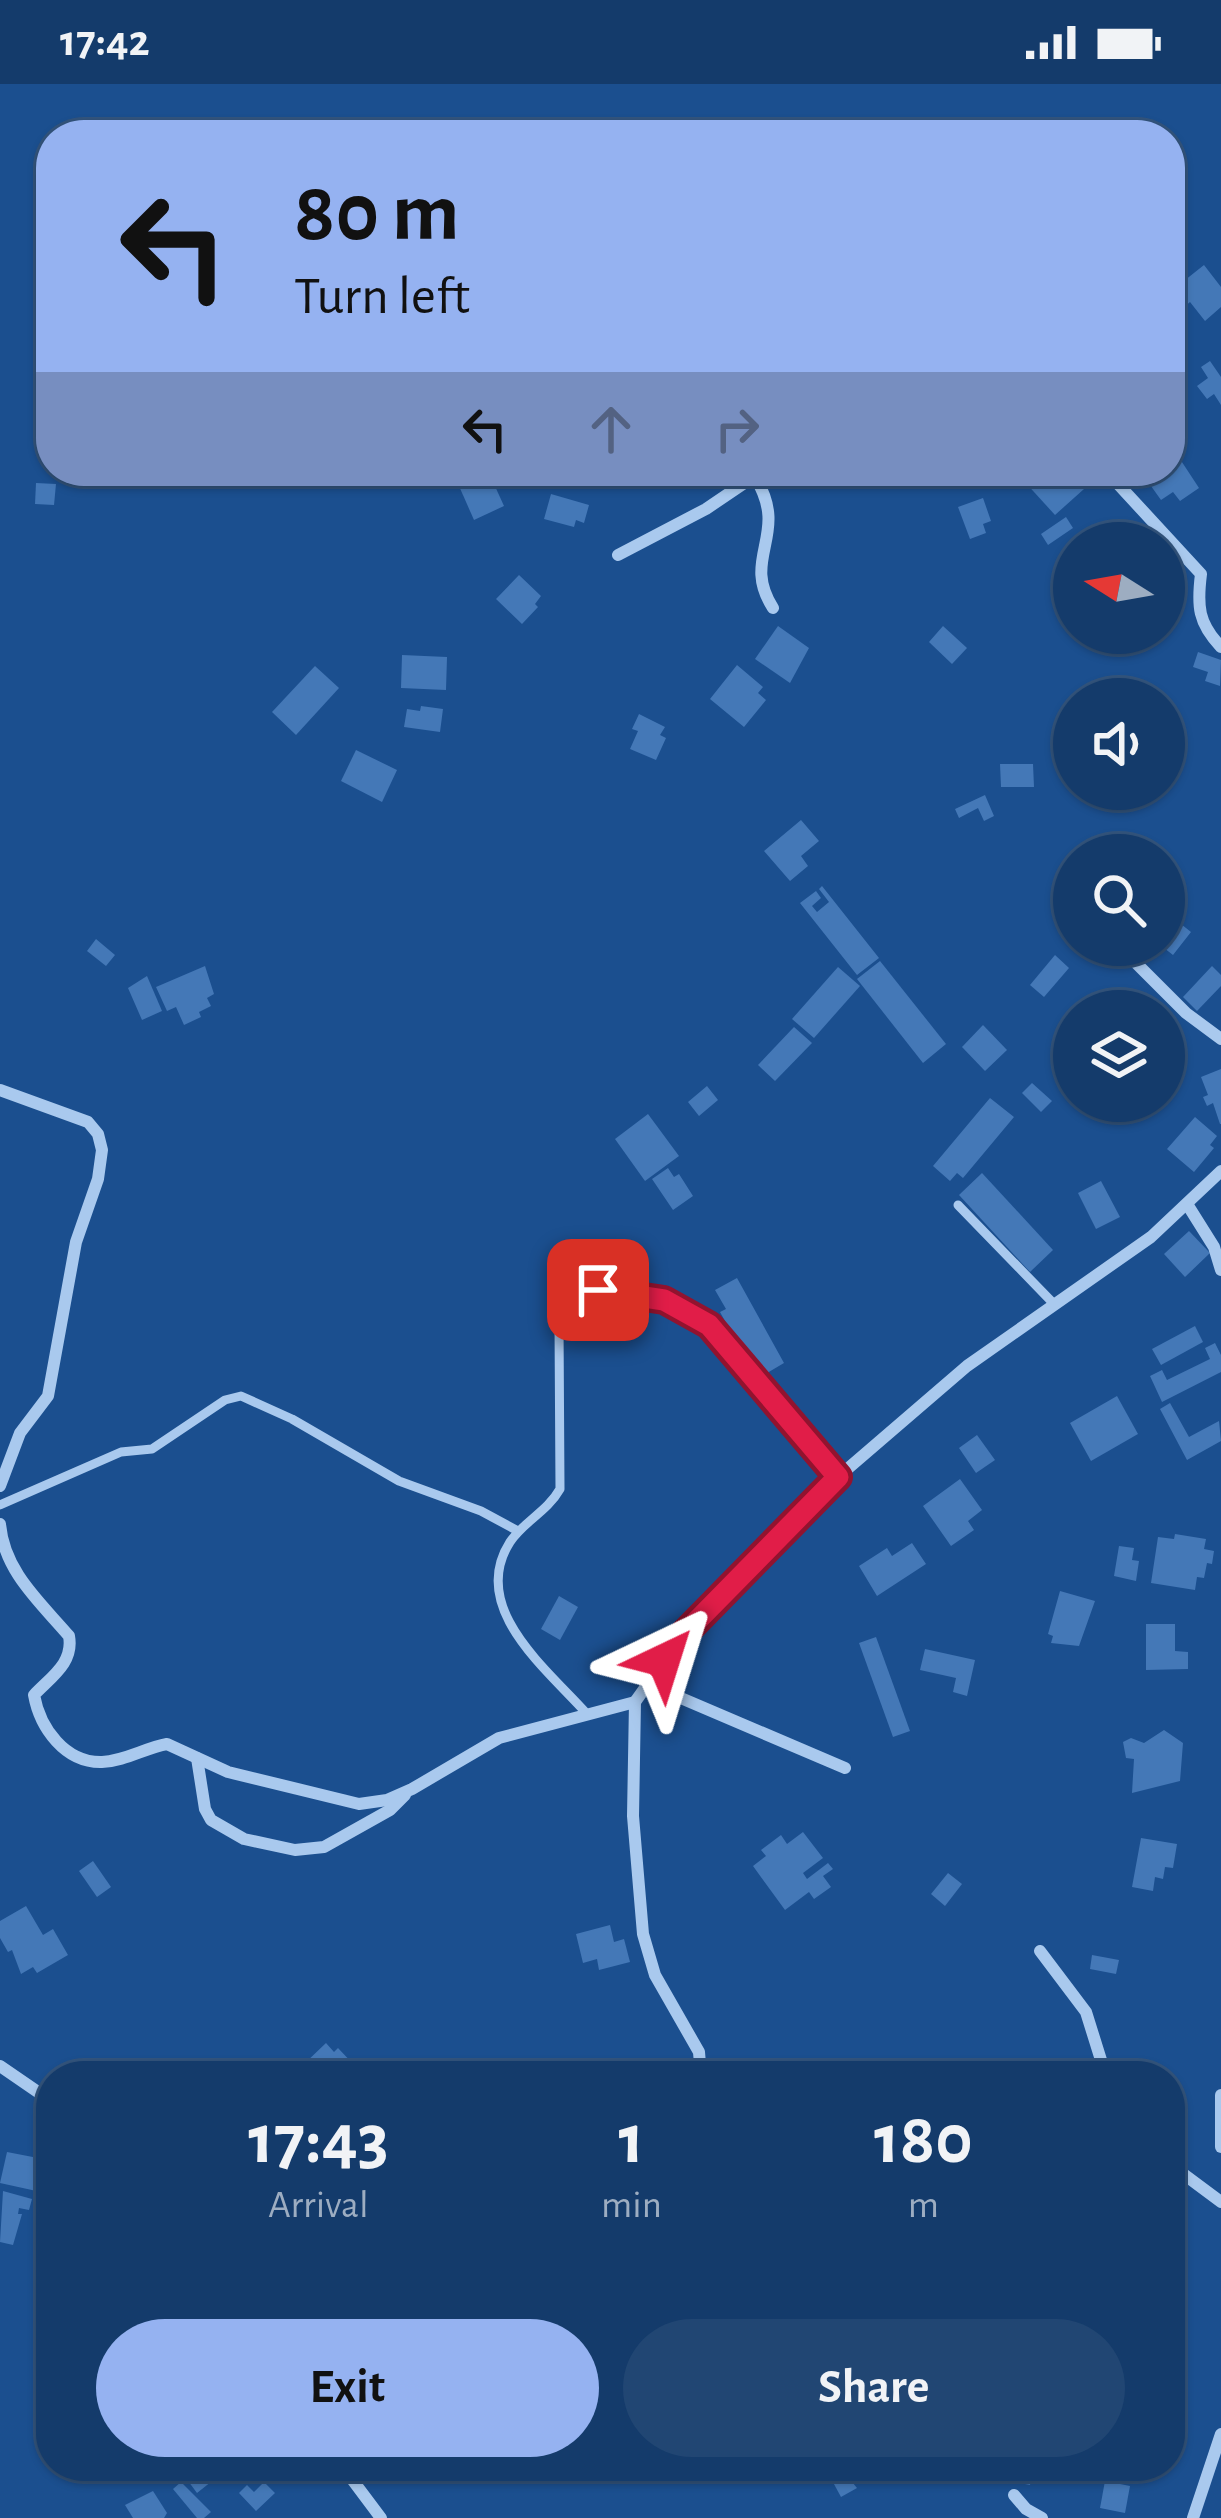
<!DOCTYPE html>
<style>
body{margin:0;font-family:"Alegreya Sans",sans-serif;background:#214673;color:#f1f3f6;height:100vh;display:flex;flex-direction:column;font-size:45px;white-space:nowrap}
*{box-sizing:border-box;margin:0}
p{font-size:39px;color:#9dadc1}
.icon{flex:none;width:66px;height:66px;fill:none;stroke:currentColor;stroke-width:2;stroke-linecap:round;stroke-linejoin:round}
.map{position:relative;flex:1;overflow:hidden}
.details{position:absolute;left:36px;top:1977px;width:1149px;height:420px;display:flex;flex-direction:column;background:#143b6b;border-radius:48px;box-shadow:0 3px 9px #0004,0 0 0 3px #33557e}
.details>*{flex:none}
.banner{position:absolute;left:36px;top:36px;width:1149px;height:366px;border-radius:48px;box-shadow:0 3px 9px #0004,0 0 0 3px #33557e;background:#95b2f1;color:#111;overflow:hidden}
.needle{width:78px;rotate:281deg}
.fabs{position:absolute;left:1053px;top:438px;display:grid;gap:24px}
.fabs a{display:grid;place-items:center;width:132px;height:132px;border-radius:50%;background:#143b6b;box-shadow:0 3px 9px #0004,0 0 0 3px #33557e;font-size:60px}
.pin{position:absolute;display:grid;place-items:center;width:102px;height:102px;color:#fff;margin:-51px;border-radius:24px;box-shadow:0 6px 18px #0006}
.me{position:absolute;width:132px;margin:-66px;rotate:41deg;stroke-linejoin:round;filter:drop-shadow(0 0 9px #0008)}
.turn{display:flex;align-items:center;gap:42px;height:252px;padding:0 60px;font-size:54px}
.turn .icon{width:156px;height:156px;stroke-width:2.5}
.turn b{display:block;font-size:84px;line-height:102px}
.lanes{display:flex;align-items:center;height:114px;padding:0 60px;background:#0003;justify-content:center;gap:60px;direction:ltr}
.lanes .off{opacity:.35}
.eta{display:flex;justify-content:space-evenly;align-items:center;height:204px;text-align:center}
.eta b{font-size:72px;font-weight:600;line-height:84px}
.action{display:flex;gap:24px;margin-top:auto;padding:24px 60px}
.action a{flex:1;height:138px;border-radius:72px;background:#95b2f1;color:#111;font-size:48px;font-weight:600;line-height:138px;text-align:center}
.action a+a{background:#214673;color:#f1f3f6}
.status{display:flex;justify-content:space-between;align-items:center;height:84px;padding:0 60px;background:#143b6b;direction:ltr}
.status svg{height:33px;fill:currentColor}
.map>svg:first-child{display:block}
</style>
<div class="status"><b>17:42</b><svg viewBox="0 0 49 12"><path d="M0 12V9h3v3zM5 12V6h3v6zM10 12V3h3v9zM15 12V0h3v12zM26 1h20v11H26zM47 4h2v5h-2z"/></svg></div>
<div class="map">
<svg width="1221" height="2434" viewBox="0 0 1221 2434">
<rect width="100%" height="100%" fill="#1b4f8f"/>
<g fill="#4478b7">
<polygon points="1204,181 1221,203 1221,223 1205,237 1190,218 1183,224 1170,208"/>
<polygon points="1210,277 1221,293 1221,321 1214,310 1207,315 1197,302 1208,294 1201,283"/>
<polygon points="1178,372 1199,404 1180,417 1173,408 1161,416 1151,402 1161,395 1155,387 1170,387 1170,378"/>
<polygon points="1035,387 1068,387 1084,405 1055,431 1024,397"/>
<polygon points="489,389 504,422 474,436 459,402"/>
<polygon points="36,399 56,400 54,421 35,420"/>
<polygon points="551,410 589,421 584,439 576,436 574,443 544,435"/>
<polygon points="983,414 991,437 983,440 986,449 970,455 958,423"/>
<polygon points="1066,433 1073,444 1048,461 1041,450"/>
<polygon points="519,491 541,512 535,520 538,523 522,540 496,515"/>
<polygon points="778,542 809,564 790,599 755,575"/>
<polygon points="943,542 967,564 952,580 929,558"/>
<polygon points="1198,568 1221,576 1220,602 1205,597 1208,588 1193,583"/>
<polygon points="402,571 447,573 446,606 401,604"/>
<polygon points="737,581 763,603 758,609 766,616 744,643 710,615"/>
<polygon points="315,582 339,604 296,651 272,628"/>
<polygon points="421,622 443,625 440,648 404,643 407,625 420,627"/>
<polygon points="639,630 665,643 660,651 666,654 656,676 630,665 638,647 632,645"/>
<polygon points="356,666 397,686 382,718 341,697"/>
<polygon points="1000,680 1033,680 1034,703 1001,703"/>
<polygon points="985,711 994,732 984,737 978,724 959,734 955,725"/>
<polygon points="801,736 819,757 801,772 808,782 790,797 764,767"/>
<polygon points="822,802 879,874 857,891 800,819 816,807 821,814 812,822 817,828 829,818 819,805"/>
<polygon points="1164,819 1179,831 1176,836 1191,848 1173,871 1164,864"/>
<polygon points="96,855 115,871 106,882 87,867"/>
<polygon points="1055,871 1069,884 1044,913 1030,901"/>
<polygon points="880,877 946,960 923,979 857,895"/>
<polygon points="205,882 214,910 207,914 211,922 199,928 201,933 184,941 176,923 167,927 156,903"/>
<polygon points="1212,882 1221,891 1221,902 1197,927 1183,913"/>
<polygon points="838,883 860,902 814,954 792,935"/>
<polygon points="147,892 162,927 142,936 128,904"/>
<polygon points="983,941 1007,966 985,987 962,963"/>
<polygon points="794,943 812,959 775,997 758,981"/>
<polygon points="1221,985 1221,1040 1220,1040 1213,1019 1207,1022 1203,1013 1208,1011 1201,993"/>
<polygon points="1032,999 1052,1017 1041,1028 1022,1009"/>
<polygon points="707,1002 718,1016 699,1032 688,1018"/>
<polygon points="990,1014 1014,1033 963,1094 957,1089 950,1097 933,1082"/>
<polygon points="648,1030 679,1072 645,1097 615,1055"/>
<polygon points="1195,1033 1217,1052 1210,1061 1214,1064 1194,1088 1167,1065"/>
<polygon points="668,1084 674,1093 679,1090 693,1112 673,1126 652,1095"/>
<polygon points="982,1089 1053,1166 1030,1188 959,1111"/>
<polygon points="1101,1097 1120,1133 1096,1145 1078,1109"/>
<polygon points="1189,1147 1210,1169 1185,1193 1164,1170"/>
<polygon points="737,1194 784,1279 757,1295 720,1228 726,1225 715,1206"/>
<polygon points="1195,1242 1203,1258 1161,1281 1152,1265"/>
<polygon points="1215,1259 1221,1271 1221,1288 1162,1318 1150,1292 1162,1286 1167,1296 1210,1275 1205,1264"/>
<polygon points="1117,1312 1138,1350 1091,1377 1070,1339"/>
<polygon points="1170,1319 1189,1353 1219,1337 1221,1357 1187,1376 1160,1325"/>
<polygon points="977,1351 995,1376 976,1389 959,1364"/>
<polygon points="960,1395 982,1426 968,1437 974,1446 951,1462 923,1422"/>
<polygon points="1175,1450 1206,1455 1204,1465 1214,1467 1212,1480 1207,1479 1204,1494 1197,1493 1195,1506 1151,1499 1158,1453 1174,1455"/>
<polygon points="912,1459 926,1480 877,1512 859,1482 887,1464 892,1472"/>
<polygon points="1119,1462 1134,1464 1132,1476 1139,1477 1136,1497 1114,1492"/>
<polygon points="1060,1507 1095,1517 1079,1562 1051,1559 1053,1552 1048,1550"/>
<polygon points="559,1512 578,1523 560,1556 541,1545"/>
<polygon points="1146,1540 1175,1540 1175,1567 1188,1568 1188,1585 1146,1586"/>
<polygon points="876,1553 910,1647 893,1653 859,1559"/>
<polygon points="925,1565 975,1576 967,1612 953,1608 956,1594 920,1586"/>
<polygon points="1164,1646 1183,1659 1180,1697 1132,1709 1134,1675 1126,1674 1123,1658 1131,1654 1144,1659"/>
<polygon points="803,1748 823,1774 803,1789 807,1795 828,1779 833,1785 823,1792 831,1803 814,1815 809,1808 785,1826 753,1782 766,1772 761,1766 781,1751 787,1760"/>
<polygon points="1141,1754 1177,1760 1173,1784 1165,1783 1163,1795 1155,1793 1153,1807 1132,1803"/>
<polygon points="93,1777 111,1803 97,1813 79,1787"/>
<polygon points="948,1789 962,1800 945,1822 931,1810"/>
<polygon points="26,1822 43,1851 53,1845 68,1871 37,1889 33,1883 21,1890 12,1866 8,1868 0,1854 0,1837"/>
<polygon points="610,1841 614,1858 624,1855 630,1878 599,1886 597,1875 583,1879 576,1850"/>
<polygon points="1092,1871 1119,1876 1116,1890 1090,1885"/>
<polygon points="326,1959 334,1968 338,1964 355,1982 345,1992 328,1992 322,1985 314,1992 303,1981"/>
<polygon points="7,2068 38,2074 35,2087 51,2091 50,2110 0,2099"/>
<polygon points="3,2107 32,2115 29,2126 19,2124 18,2130 22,2130 13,2161 0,2158"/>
<polygon points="177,2382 231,2382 197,2409"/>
<polygon points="839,2382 857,2404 841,2413 828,2389"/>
<polygon points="991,2382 1034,2382 1030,2401 989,2393"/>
<polygon points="1105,2397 1130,2402 1125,2429 1100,2424"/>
<polygon points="181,2398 211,2428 204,2434 197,2434 173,2405"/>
<polygon points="264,2398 275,2409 256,2427 239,2409 247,2401 254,2408"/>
<polygon points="153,2407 167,2429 164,2434 133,2434 125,2421"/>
</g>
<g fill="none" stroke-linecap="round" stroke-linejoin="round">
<g stroke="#a9c9ee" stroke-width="9">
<polyline points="958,1121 1054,1220"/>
<polyline points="0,1421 121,1368 152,1365 225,1316 241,1312 292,1335 399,1397 481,1427 518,1447"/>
<path d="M587,1630C547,1585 468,1524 510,1458C524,1437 547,1428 560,1405L559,1240L577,1214L598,1206L665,1217L709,1241L838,1393"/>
</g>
<g stroke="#a9c9ee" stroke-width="12">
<path d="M1106,387L1201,490C1197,522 1198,539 1221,563"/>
<path d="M755,393C791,451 740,473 773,524"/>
<polyline points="618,471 706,425 762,387"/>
<polyline points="1118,861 1186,929 1221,955"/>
<polyline points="0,1006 88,1038 98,1050 102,1066 98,1095 76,1158 48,1312 20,1349 0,1402"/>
<polyline points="1187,1120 1214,1163 1221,1186"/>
<path d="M0,1440C4,1487 39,1517 69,1552C74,1579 51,1593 34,1611C40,1644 65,1679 102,1678C125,1677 145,1664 167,1660L228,1688L359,1720L387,1716L412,1705L499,1654L635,1618"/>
<polyline points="648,1600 845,1684"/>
<polyline points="197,1674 205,1725 211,1736 244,1755 295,1766 324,1763 390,1726 405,1711"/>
<polyline points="1040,1867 1086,1928 1106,1992"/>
<polyline points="0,1982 51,2017"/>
<polyline points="701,1992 699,1968 655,1891 643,1850 633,1732 635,1618 681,1553 838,1393 967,1282 1151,1153 1221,1087"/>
<polyline points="1221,2011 1221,2063"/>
<polyline points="1170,2080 1221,2118"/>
<polyline points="342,2382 381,2434"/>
<polyline points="1014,2411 1026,2425 1042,2434"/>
<polyline points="1193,2434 1221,2350"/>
</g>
</g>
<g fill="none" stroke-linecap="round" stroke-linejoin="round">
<defs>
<polyline id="route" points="598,1206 664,1216 709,1241 838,1393 681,1553 664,1576"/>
</defs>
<use href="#route" stroke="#92132f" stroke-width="30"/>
<use href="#route" stroke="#e11d48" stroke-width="21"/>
</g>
</svg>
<div class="fabs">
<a><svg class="needle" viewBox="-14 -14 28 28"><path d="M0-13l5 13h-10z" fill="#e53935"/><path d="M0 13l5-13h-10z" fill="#9dadc1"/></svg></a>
<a><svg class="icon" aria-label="sound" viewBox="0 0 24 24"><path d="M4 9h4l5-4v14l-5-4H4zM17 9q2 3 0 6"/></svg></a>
<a><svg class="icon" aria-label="search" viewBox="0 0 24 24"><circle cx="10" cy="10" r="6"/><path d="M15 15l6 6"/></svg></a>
<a><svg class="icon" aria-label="layers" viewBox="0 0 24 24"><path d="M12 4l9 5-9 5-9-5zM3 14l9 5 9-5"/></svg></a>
</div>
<div class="pin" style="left:598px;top:1206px;background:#d93025"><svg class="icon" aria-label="arrive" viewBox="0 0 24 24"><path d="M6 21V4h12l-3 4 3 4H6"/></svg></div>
<svg class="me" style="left:664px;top:1576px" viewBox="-20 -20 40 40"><path d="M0-17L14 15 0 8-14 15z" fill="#e11d48" stroke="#fff" stroke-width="4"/></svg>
<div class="banner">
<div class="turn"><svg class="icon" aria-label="left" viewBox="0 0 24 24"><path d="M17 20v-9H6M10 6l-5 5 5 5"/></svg><div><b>80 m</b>Turn left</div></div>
<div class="lanes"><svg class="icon" aria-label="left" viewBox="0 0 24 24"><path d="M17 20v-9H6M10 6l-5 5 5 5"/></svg><svg class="icon off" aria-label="ahead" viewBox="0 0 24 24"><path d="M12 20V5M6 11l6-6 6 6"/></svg><svg class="icon off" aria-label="right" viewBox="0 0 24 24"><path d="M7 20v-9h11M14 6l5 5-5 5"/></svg></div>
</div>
<section class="details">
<div class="eta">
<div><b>17:43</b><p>Arrival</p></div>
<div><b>1</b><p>min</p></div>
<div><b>180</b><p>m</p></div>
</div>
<div class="action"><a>Exit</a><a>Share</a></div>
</section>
</div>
